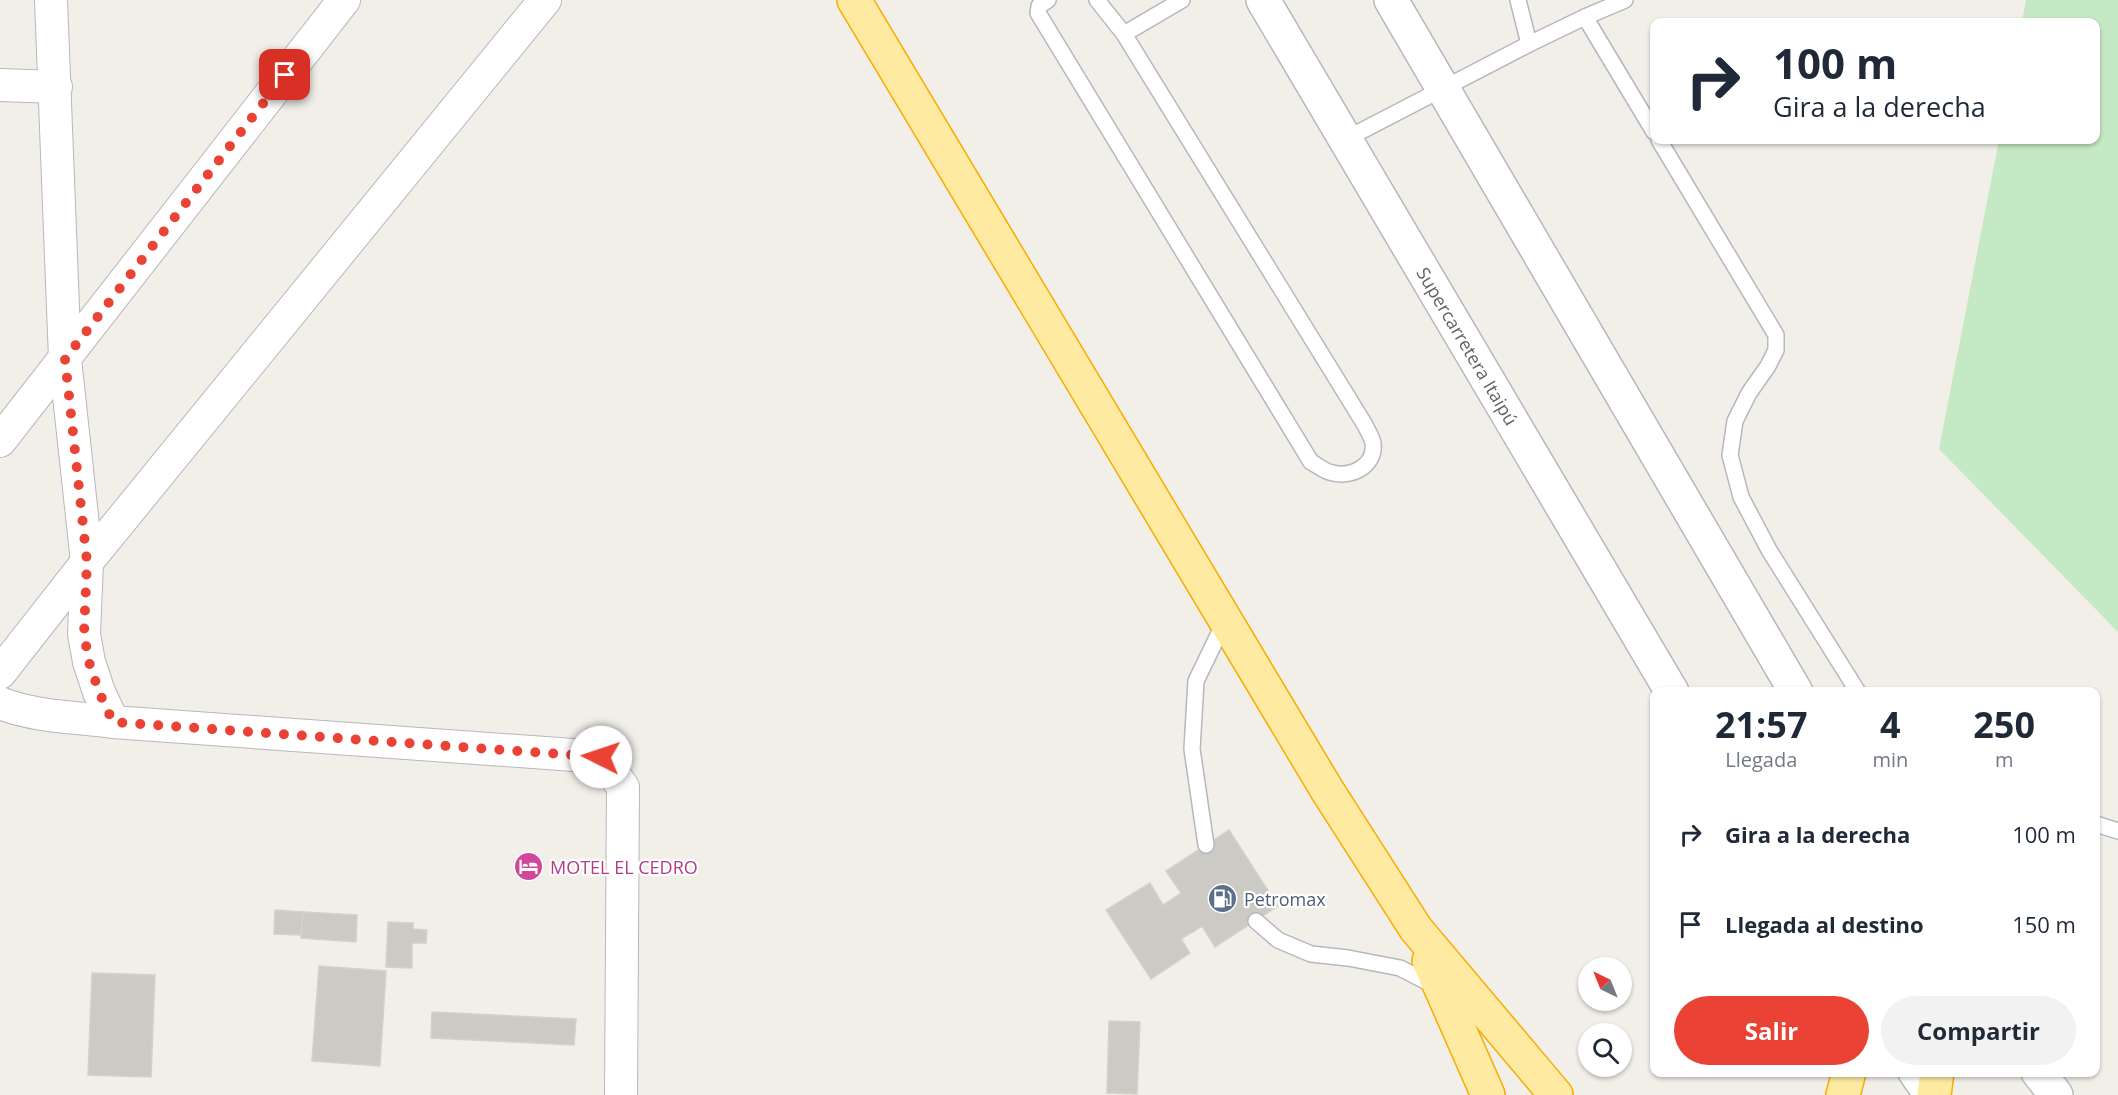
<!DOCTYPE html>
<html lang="es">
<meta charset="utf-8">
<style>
body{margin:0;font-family:"Open Sans",sans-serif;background:#f2f2f3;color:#1f2937;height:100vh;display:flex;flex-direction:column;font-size:22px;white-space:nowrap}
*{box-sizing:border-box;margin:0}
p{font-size:20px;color:#747a83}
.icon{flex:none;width:33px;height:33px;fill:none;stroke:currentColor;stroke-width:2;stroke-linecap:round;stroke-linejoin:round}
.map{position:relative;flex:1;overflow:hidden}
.details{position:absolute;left:1650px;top:687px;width:450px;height:390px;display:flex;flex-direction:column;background:#fff;border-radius:12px;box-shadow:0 2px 4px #0004}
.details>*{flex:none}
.guide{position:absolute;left:1650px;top:18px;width:450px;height:126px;border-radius:12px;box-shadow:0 2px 4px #0004;background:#fff;color:#1f2937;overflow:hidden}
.needle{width:39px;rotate:317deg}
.fabs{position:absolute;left:1578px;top:957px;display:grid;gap:12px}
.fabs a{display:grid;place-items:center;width:54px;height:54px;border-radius:50%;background:#fff;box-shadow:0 2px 4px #0004;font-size:30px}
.pin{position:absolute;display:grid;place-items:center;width:51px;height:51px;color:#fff;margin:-26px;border-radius:12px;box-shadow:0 3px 9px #0006}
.me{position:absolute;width:66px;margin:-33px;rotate:274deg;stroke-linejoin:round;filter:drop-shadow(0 0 4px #0008)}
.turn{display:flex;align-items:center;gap:21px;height:126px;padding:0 24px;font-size:27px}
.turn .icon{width:78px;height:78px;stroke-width:2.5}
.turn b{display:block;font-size:42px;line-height:51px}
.eta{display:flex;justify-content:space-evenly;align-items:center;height:102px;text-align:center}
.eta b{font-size:36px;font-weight:700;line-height:42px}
.action{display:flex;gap:12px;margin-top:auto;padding:12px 24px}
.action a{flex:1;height:69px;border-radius:36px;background:#ea4335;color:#fff;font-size:24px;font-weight:700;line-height:69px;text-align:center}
.action a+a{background:#f2f2f3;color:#1f2937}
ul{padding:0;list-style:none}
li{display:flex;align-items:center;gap:18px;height:90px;padding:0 24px}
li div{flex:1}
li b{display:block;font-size:22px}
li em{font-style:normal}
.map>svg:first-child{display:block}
</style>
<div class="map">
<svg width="2118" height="1095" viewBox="0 0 2118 1095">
<rect width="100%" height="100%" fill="#f1efe8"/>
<polygon fill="#c5e8c5" points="2026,0 2118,0 2118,632 1939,449 1999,140 2096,140 2096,22 2022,22"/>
<g fill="#cccac5" stroke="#d6d1c6" stroke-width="1.5">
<polygon points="1229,830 1278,906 1215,947 1202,926 1181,939 1190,953 1151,979 1106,910 1150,883 1163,905 1181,893 1166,871"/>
<polygon points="275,910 303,912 301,935 274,934"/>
<polygon points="303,912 357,915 356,942 301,938"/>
<polygon points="388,922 413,923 413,929 427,930 426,943 412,943 412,968 386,967"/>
<polygon points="319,966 386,971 380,1066 312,1061"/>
<polygon points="92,973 155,975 151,1077 88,1075"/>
<polygon points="432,1012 576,1019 574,1045 431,1038"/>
<polygon points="1109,1021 1140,1022 1137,1094 1107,1093"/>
</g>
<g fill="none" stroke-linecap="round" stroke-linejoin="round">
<defs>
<g id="service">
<path d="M1048,0L1039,6L1038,13L1311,462C1317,465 1323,470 1329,472C1349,479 1376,467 1373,443C1372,437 1367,430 1365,425L1124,34L1097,0"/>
<polyline points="1518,0 1529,44"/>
<polyline points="1585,17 1654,132"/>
<polyline points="1124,34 1182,0"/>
<polyline points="1344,140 1529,44 1585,17 1625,0"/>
<polyline points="1659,140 1776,335 1776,350 1768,366 1749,393 1735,421 1730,455 1741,497 1769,550 1858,692"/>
<polyline points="2096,824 2118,831"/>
<polyline points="1206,845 1192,749 1196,681 1225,621"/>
<polyline points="1256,921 1278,940 1311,954 1348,958 1400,968 1435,986"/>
</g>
<g id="minor">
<polyline points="51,0 65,359 87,562 84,634 89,662 99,692 113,722"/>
<polyline points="0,85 56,87"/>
<polyline points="0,441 344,0"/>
<polyline points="0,673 87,562 545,0"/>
<path d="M0,703C35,717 76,717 113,722L601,757L623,787L621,1095"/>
</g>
<g id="tertiary">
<path id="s1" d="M1263,0L1672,692"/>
<polyline points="1391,0 1796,692"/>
<polyline points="1915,1072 1931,1095"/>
<polyline points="2038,1072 2056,1095"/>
</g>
<g id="trunk">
<polyline points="854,0 1327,790 1416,929 1556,1095"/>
<polyline points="1429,961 1488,1095"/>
<polyline points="1843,1095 1849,1072"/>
<polyline points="1934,1095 1937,1072"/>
</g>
</defs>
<use href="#service" stroke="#b5b8bc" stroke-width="18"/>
<use href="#minor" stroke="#b5b8bc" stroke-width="34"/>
<use href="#tertiary" stroke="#b5b8bc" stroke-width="36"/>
<use href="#trunk" stroke="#f9ab00" stroke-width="36"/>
<use href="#service" stroke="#fff" stroke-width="15"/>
<use href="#minor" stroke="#fff" stroke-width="32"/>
<use href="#tertiary" stroke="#fff" stroke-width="33"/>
<use href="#trunk" stroke="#feeaa1" stroke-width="33"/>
</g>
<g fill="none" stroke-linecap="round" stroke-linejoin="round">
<polyline stroke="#ea4335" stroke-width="10" stroke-dasharray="0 18" points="285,75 65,359 87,562 84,634 89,662 99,692 113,722 601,757"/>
</g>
<defs>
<symbol id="hotel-disc" viewBox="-11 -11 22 22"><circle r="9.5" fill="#d1479c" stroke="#fff"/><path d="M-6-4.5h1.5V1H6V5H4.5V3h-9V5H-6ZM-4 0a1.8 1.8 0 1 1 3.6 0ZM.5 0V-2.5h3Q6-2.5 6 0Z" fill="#fff"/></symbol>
<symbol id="fuel-disc" viewBox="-11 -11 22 22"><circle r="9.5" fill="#5c6f8a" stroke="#fff"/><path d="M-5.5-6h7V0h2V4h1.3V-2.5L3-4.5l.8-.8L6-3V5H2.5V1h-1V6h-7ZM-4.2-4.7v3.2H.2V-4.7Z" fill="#fff"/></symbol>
</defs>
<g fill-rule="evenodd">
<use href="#hotel-disc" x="512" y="850" width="33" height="33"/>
<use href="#fuel-disc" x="1206" y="882" width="33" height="33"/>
</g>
<g text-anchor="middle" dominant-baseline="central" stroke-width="4.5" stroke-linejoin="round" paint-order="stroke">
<g font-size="18" fill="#5f6368" stroke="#fff">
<text stroke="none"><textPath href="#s1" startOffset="402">Supercarretera Itaipú</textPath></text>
</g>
<g font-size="18" fill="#b23c85" stroke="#fff" text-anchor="start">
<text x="550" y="867">MOTEL EL CEDRO</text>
</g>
<g font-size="18" fill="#4e5e75" stroke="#fff" text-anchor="start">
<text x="1244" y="899">Petromax</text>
</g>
</g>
</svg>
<div class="fabs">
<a><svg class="needle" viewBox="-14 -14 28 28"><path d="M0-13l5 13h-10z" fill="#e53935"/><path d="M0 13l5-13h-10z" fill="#747a83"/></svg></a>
<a><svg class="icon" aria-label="search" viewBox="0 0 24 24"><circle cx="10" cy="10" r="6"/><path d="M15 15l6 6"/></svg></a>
</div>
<div class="pin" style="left:285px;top:75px;background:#d93025"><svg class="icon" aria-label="arrive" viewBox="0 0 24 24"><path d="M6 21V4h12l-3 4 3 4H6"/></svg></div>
<svg class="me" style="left:601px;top:757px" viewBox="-20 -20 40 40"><circle r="19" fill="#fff"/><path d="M0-13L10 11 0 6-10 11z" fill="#ea4335"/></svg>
<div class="guide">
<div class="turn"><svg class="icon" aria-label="right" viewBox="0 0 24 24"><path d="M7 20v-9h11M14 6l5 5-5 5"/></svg><div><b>100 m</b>Gira a la derecha</div></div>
</div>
<section class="details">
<div class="eta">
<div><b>21:57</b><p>Llegada</p></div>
<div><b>4</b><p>min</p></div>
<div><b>250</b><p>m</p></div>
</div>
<ul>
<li><svg class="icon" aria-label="right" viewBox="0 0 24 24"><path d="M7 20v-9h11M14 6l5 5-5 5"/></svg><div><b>Gira a la derecha</b></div><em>100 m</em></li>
<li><svg class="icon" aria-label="arrive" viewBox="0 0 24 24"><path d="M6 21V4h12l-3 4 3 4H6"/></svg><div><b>Llegada al destino</b></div><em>150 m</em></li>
</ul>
<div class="action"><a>Salir</a><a>Compartir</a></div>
</section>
</div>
